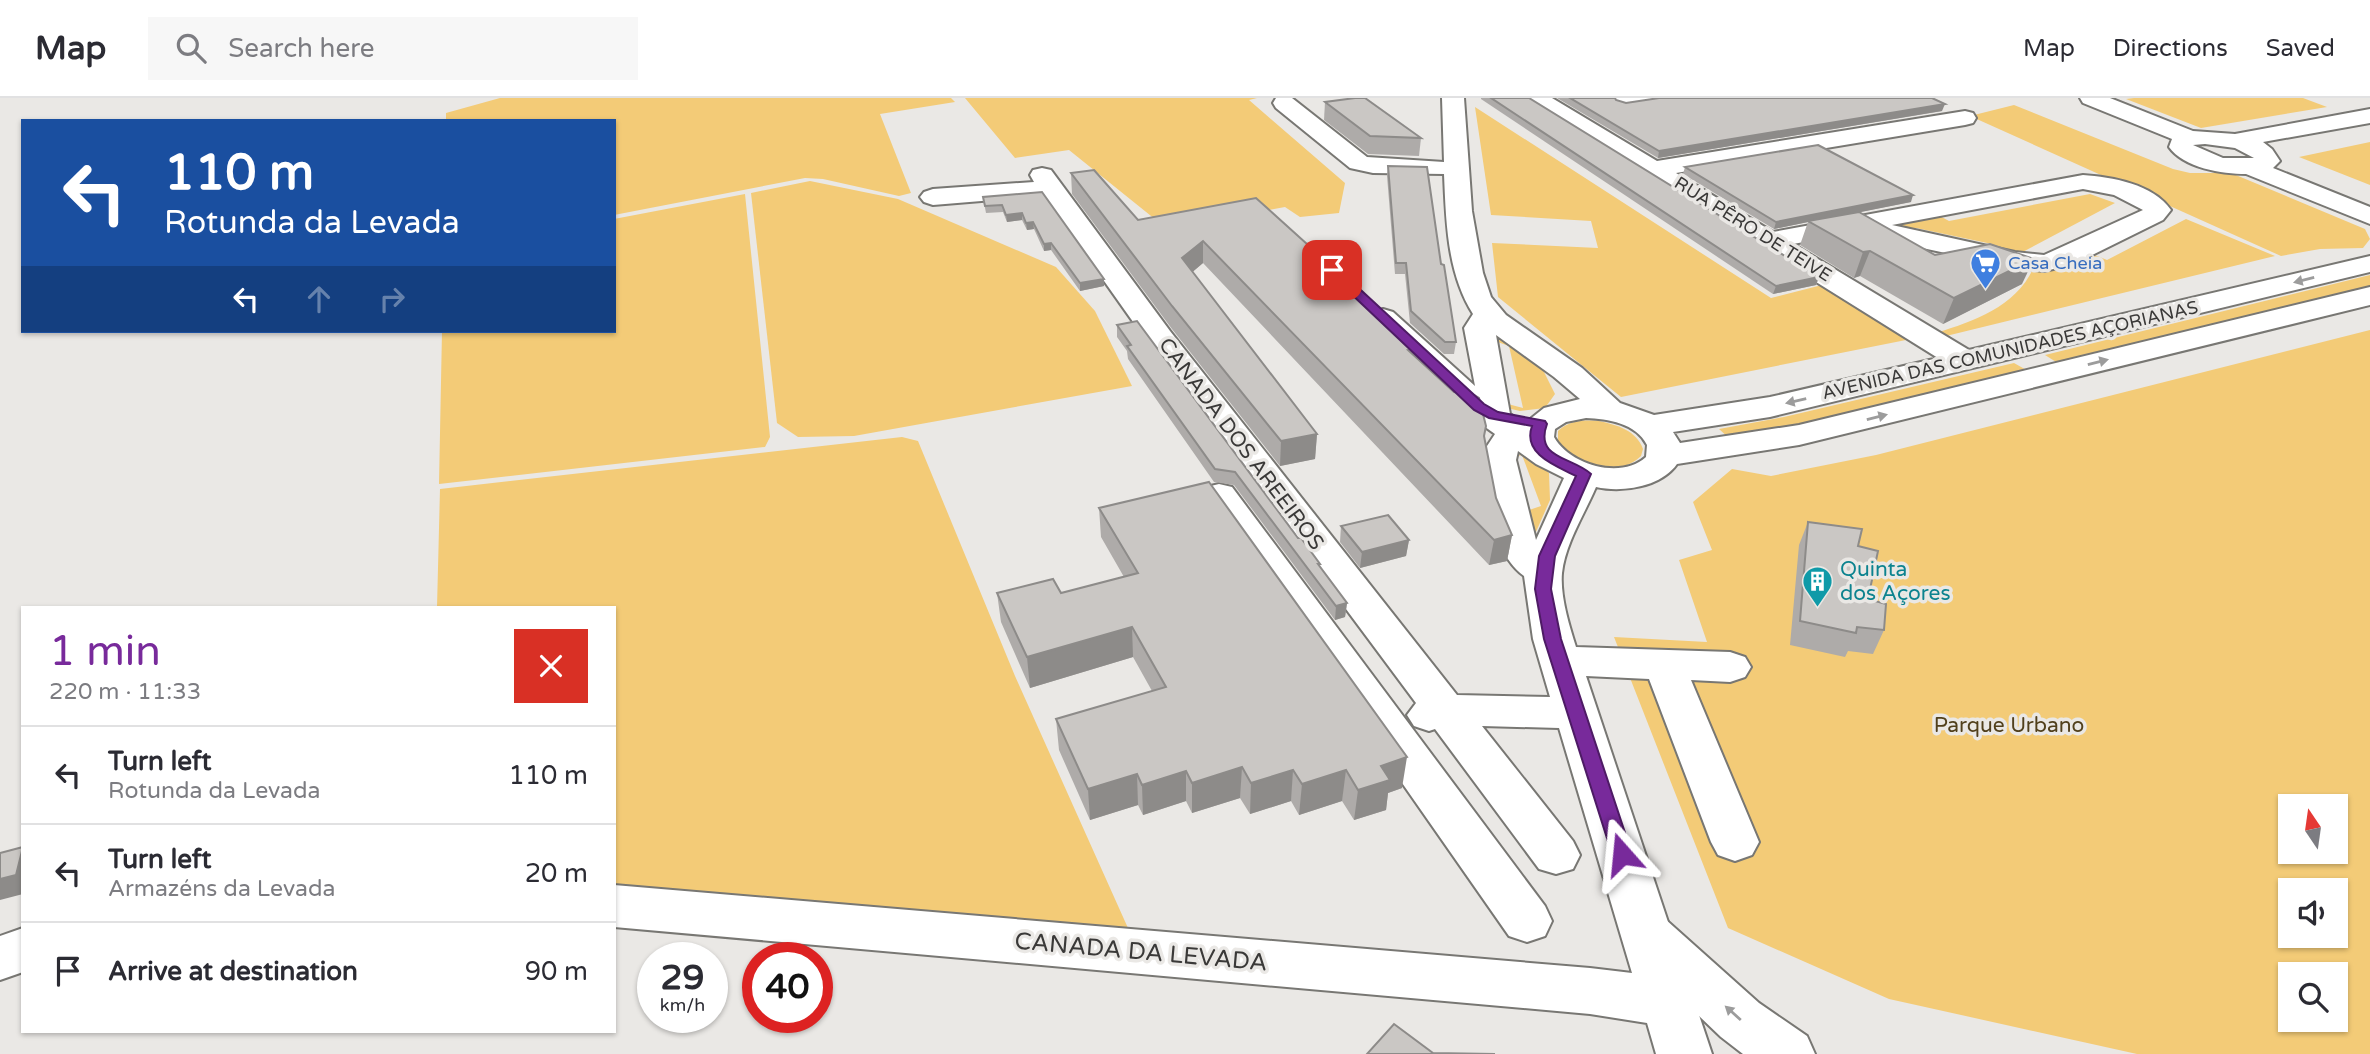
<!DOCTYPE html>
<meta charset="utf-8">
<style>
body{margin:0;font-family:"Varela Round",sans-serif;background:#f7f7f7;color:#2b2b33;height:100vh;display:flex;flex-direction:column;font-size:26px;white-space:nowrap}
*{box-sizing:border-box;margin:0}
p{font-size:23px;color:#7c7c81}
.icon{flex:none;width:38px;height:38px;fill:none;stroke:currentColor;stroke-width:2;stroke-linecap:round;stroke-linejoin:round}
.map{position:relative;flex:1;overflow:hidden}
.panel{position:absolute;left:21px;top:508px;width:595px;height:427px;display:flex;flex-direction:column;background:#fff;border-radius:0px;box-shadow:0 2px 5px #0004}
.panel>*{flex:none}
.hud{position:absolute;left:21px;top:21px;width:595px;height:214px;border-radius:0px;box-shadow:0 2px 5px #0004;background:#1a4fa0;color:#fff;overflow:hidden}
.needle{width:46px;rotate:347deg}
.buttons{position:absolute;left:2278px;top:696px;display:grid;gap:14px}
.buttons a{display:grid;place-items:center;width:70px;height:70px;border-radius:0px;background:#fff;box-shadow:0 2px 5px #0004;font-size:35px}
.speed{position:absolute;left:637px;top:844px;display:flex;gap:14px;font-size:35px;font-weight:700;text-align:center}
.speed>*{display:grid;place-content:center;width:91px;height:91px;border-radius:50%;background:#fff;box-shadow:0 2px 5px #0004;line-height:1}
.speed small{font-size:18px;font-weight:400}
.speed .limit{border:10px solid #d22;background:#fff;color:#111}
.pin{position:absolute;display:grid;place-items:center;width:60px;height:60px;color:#fff;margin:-30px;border-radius:14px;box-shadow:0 4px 10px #0006}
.me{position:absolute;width:77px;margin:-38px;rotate:342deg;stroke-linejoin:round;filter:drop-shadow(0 0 5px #0008)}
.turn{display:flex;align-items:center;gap:24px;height:147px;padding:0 28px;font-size:32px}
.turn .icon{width:91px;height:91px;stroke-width:2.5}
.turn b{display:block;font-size:49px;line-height:60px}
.lanes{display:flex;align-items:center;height:66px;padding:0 28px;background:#0003;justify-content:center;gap:35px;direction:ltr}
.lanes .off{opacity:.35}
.round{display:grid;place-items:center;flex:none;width:74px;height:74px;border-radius:0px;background:#f7f7f7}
.summary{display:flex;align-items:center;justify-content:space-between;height:119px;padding:0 28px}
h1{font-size:42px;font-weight:600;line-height:52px;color:#782a9b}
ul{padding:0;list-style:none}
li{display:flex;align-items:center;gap:21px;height:98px;padding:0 28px;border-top:2px solid #e1e1e2}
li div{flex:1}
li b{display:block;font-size:26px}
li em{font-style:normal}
header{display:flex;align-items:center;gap:42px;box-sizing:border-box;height:98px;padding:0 35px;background:#fff;border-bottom:2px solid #e1e1e2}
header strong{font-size:33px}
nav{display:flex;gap:38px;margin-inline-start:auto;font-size:24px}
.search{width:490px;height:63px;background:#f7f7f7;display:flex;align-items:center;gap:18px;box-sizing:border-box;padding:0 24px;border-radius:0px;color:#7c7c81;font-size:26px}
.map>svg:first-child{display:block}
</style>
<header>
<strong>Map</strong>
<div class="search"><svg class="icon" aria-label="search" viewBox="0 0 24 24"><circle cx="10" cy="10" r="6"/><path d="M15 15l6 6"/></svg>Search here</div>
<nav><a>Map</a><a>Directions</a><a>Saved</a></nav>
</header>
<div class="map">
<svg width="2370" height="956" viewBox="0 0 2370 956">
<rect width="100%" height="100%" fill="#eae8e5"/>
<g fill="#f3cb77" fill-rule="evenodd">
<polygon points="500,0 951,0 955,4 880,16 911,95 899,98 823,81 805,80 614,117 614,23 446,23 446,15"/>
<polygon points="965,0 1257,0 1249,2 1345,85 1339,115 1300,119 1285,109 1166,130 1069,52 1015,60"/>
<polygon points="2134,0 2303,0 2327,9 2201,30 2126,1"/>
<polygon points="2014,7 2173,71 2190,75 2231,75 2365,131 2370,141 2363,150 2320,151 2281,158 1970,18"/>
<polygon points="1475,9 1771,200 1822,187 1911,241 1621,299 1498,199 1492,145 1598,150 1591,123 1491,117"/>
<polygon points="2370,44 2370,87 2299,59"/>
<polygon points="810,83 898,101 1056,169 1095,213 1132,288 854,338 798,339 777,325 751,95"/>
<polygon points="745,96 770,339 765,349 439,386 442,233 614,233 614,121"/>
<polygon points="2090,96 2115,105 2017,157 1991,152 1992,146 1916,130 1914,136 1881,128 1936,116 1949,123"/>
<path d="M2186,121L2275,158L1942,239L1936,235C1974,223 2015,209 2033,171L2090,155L2107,162Z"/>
<polygon points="2370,177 2370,190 2061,267 2045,257"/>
<polygon points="1488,230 1505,240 1544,274 1555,296 1545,310 1520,313 1507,310 1504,305 1523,310 1509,248 1489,241"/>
<path d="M2370,232V956H2137L1889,901L1728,830L1614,539L1707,544L1679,462L1712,452L1693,404L1732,371L1771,378L1876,357ZM2291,709H2336V754H2291ZM2291,793H2336V838H2291ZM2291,877H2336V922H2291Z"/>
<polygon points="2014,265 2030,274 1797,329 1730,341 1719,331 1784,319"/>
<path d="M1599,323C1617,327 1636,332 1643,351L1641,358C1617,381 1580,367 1558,348V333C1570,322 1583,322 1599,323Z"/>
<polygon points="902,339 918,343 1015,578 1132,839 614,789 614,509 437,509 440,391"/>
<polygon points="1513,355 1530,359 1549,375 1550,402 1532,443 1520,415 1541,408 1522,357 1509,360"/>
</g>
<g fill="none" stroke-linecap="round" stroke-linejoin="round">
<defs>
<g id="minor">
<path d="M1276,0H1292L1367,59L1444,64L1442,0H1464L1472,113L1483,175L1491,199L1506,217L1582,270L1620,305L1654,317L1770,299L1938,260L1529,5L1526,0H1552L1657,63L1965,13L1973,15L1976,20L1973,25L1965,27L1676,75L1773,134L2083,77C2112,79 2153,86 2171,112L2163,122L2072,167L2044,173L2015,170L1853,135L1793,146L1969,252L2370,158V174L1770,319L1673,334L1680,345L1799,327L2370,189V207L1799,347L1677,366C1661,389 1622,395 1596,389C1585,415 1565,446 1562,475C1560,498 1569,527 1576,549L1730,554L1745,559L1751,569L1745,579L1730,584L1691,582L1759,744L1752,757L1735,763L1718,757L1711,744L1649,581L1586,578L1712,956H1656L1647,925L1590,916L614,829V787L1590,870L1632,875L1559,630L1482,628L1573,743L1580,757L1573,771L1556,776L1539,771L1435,631L1429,633L1414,628L1407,617L1416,605L1148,245L1044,98L933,107L924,104L920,99L924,94L933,91L1034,84L1030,77L1033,72L1042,70L1051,72L1170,233L1457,597L1550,599L1533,541L1524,478C1490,453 1490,400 1482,362L1485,351L1495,336L1467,316L1368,220L1373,214L1383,211L1393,214L1475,288L1464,230L1473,216C1447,175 1446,123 1444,76L1373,75L1350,70L1276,10L1273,5ZM2083,91L2114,97L2143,112L2044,157L2015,154L1892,127ZM1496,237L1554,279L1580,301L1544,310L1524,326L1510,316ZM1586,320C1608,321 1636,325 1647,347L1646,359C1621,382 1570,367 1554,339L1555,331L1566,324ZM1518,353L1536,366L1564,380L1536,442L1516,362Z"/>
<polygon points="1616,0 1660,0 1657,5 1625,10 1617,8 1614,3"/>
<path d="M2080,0H2110L2193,33L2235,36L2370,11V25L2263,44L2272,51L2280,63L2273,70L2370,109V126L2246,76C2222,76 2184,70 2169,49L2172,41L2083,5ZM2205,46L2235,50L2254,60H2223L2193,47Z"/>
<polygon points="1219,386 1232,389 1545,808 1552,823 1545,838 1527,844 1509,838 1210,410 1166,421 1153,418 1148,410 1153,402"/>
<polygon points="23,830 23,874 0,882 0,838"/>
</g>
<polygon id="highway" points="1647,814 1665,821 1759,905 1807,938 1815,956 1743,956 1721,939 1629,851 1621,836 1629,821"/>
</defs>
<use href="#minor" stroke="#787773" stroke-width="4"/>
<use href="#highway" stroke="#787773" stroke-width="4"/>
<use href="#minor" fill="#fff" fill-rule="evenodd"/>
<use href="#highway" fill="#fff" fill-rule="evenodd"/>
</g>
<g fill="#aeaba9">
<polygon points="1481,0 1529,0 1819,179 1816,187 1773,196 1481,1"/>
<polygon points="1557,0 1615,0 1616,2 1626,5 1942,13 1658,60"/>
<polygon points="1325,4 1421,40 1419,58 1368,56 1324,22"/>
<polygon points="1388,68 1441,166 1456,244 1454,256 1444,256 1410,225 1405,176 1395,176 1387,78"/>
<polygon points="1685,69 1911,104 1860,114 1935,157 2022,186 1943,226 1860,178 1854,180 1800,147 1808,124 1774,131 1683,76"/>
<polygon points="1071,75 1138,122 1256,100 1420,263 1484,339 1496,400 1512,437 1507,463 1489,467 1203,165 1192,174 1317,336 1315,361 1280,368 1172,231 1072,96"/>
<polygon points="1042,94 1104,188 1080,193 1051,152 1044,153 1034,131 1027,132 1022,122 1007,124 1003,114 986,115 983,99"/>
<polygon points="1117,227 1320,466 1320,470 1347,505 1345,519 1335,522 1234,387 1214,384 1128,261 1127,253 1117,239"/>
<polygon points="1099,410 1402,690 1388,695 1386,712 1354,722 1342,703 1299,717 1291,703 1250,716 1240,700 1192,715 1186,703 1143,717 1138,707 1090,722 1059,652 1056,621 1152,593 1133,559 1030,590 1001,524 997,495 1061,495 1124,479 1101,439"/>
<polygon points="1808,424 1858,448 1868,501 1884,532 1873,556 1848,553 1845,559 1790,547 1799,447"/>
<polygon points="1341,428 1409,442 1406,458 1360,470 1340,444"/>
</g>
<g fill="#8d8b89">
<polygon points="1945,6 1942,13 1658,60 1659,53"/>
<polygon points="1913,97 1911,104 1811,124 1808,123 1808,124 1774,131 1776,124"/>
<polygon points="1022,115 1022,122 1007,124 1006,117"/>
<polygon points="1033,124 1034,131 1027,132 1026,125"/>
<polygon points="1203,143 1203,165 1182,183 1182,160"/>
<polygon points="1051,145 1051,152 1044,153 1044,146"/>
<polygon points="1870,153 1860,178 1854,180 1863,154"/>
<polygon points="2034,161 2022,186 1943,226 1954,200"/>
<polygon points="1819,179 1816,187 1773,196 1776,188"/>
<polygon points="1104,181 1104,188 1080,193 1080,185"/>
<polygon points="1421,249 1418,273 1408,252"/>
<polygon points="1317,336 1315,361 1280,368 1281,343"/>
<polygon points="1512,437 1507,463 1489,467 1494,442"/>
<polygon points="1409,442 1406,458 1360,470 1362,454"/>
<polygon points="1347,505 1345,519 1335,522 1336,508"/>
<polygon points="1132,529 1133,559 1030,590 1027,559"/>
<polygon points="1407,659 1402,690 1388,695 1386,712 1354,722 1358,692 1381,668"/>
<polygon points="1242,669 1240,700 1192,715 1192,685"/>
<polygon points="1293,672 1291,703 1250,716 1251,685"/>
<polygon points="1346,672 1342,703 1299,717 1302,686"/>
<polygon points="1186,673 1186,703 1143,717 1142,687"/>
<polygon points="1137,676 1138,707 1090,722 1088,691"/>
<polygon points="23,752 23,796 0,802 0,781"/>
</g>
<g fill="#cac7c4" stroke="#8d8b89" stroke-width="2">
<polygon points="1355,0 1365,0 1421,40 1370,38 1325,4"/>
<polygon points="1491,0 1529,0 1819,179 1776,188"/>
<polygon points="1570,0 1615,0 1616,2 1626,5 1659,0 1932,0 1945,6 1659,53"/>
<polygon points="1818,47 1913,97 1776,124 1685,69"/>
<polygon points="1388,68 1427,69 1441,166 1444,167 1456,244 1445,244 1411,213 1406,165 1396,165"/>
<polygon points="1094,72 1138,122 1256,100 1421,249 1408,252 1454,294 1474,297 1479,300 1486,328 1484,338 1496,400 1512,437 1494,442 1203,143 1182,160 1317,336 1281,343 1172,208 1071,75"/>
<polygon points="1042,94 1104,181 1080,185 1051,145 1044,146 1033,124 1026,125 1022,115 1006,117 1002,107 985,108 983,99"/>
<polygon points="1859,114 1935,157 1990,146 2034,161 1954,200 1870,153 1863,154 1808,123"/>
<polygon points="1137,223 1298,440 1301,440 1320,466 1318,466 1347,505 1336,508 1235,374 1215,371 1127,248 1131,247 1117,227"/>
<polygon points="1209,384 1407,659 1381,668 1390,682 1358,692 1346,672 1302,686 1293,672 1251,685 1242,669 1192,685 1186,673 1142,687 1137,676 1088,691 1056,621 1166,589 1132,529 1027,559 997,495 1053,481 1061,495 1138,475 1099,410"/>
<polygon points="1388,417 1409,442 1362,454 1341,428"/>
<polygon points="1808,424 1862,431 1858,448 1878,453 1868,501 1886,506 1884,532 1857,529 1856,535 1800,523"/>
<polygon points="23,749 16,777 0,781 0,755"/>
<polygon points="1394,926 1433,955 1495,956 1367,956"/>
</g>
<defs><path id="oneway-solid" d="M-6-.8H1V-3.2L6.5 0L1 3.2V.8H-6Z" transform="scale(1.75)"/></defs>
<g fill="#9c9c9c">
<use href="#oneway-solid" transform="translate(2304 182) rotate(166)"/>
<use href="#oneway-solid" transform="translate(2098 264) rotate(-14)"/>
<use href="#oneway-solid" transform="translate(1796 303) rotate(167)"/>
<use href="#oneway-solid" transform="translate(1877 319) rotate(-14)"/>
<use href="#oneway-solid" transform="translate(1733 915) rotate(-138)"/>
</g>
<path fill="#782a9b" stroke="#4e1b65" stroke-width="2" d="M1328,169H1336L1484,306L1498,314L1545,323L1547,326C1534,361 1573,359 1591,376L1555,458L1551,491L1561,541L1632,756L1629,762L1622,764L1615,762L1612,756L1544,541L1535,491L1539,458L1576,378C1556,368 1522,356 1532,328L1489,320L1474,312L1328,174Z"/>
<defs>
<symbol id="supermarket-pin" viewBox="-11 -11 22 30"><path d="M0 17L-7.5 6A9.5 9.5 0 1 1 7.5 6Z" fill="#3f7fe0" stroke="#eae8e5"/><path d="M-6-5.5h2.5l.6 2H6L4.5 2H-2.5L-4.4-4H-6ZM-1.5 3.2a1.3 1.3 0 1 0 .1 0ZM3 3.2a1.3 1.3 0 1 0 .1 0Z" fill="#fff"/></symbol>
<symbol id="building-pin" viewBox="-11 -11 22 30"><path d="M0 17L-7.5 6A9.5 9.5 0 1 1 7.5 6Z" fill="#0f9aa8" stroke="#eae8e5"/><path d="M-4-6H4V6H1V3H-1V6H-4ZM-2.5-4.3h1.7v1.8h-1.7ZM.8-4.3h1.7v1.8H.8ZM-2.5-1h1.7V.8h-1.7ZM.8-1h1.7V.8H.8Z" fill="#fff"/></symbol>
</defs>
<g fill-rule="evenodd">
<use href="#supermarket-pin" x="1968" y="148" width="35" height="47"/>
<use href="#building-pin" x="1800" y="466" width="35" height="47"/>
</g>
<g text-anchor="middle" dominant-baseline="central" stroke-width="7" stroke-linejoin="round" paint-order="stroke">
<g font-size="18" fill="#3a3938" stroke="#eae8e5">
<text transform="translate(1753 131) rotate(32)">RUA PÊRO DE TEIVE</text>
<text transform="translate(2010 252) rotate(-13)">AVENIDA DAS COMUNIDADES AÇORIANAS</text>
</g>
<g font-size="18" fill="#366cbe" stroke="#eae8e5" text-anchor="start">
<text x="2008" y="165">Casa Cheia</text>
</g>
<g font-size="21" fill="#3a3938" stroke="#eae8e5">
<text transform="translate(1241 346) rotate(53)">CANADA DOS AREEIROS</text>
</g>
<g font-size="21" fill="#0d838f" stroke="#eae8e5" text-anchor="start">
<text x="1840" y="471">Quinta<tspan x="1840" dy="24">dos Açores</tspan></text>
</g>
<g font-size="21" fill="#51401c" stroke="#eae8e5">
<text x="2009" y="627">Parque Urbano</text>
</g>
<g font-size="24" fill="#3a3938" stroke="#eae8e5">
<text transform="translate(1141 854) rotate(5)">CANADA DA LEVADA</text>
</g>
</g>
</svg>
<div class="buttons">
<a><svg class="needle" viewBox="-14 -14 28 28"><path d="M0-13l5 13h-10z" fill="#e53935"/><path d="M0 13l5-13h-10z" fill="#7c7c81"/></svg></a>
<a><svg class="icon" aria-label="sound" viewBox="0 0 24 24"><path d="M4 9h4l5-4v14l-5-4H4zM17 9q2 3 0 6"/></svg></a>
<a><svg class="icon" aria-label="search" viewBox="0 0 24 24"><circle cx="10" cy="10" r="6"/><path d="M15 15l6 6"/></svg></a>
</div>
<div class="speed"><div>29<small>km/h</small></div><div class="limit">40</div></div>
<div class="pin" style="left:1332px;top:172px;background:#d93025"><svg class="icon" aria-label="arrive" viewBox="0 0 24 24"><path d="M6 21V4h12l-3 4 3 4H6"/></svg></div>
<svg class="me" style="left:1622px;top:756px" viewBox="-20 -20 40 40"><path d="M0-17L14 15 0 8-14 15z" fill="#782a9b" stroke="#fff" stroke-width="4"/></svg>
<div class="hud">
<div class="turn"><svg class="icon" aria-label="left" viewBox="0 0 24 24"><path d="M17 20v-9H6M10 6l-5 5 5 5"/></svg><div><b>110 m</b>Rotunda da Levada</div></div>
<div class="lanes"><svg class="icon" aria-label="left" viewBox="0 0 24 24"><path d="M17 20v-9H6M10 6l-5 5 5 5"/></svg><svg class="icon off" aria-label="ahead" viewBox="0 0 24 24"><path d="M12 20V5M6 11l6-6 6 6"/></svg><svg class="icon off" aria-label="right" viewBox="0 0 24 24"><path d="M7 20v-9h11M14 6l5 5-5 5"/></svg></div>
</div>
<section class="panel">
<div class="summary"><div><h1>1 min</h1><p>220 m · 11:33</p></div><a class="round" style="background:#d93025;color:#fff"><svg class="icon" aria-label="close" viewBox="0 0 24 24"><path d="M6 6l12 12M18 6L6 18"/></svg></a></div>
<ul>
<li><svg class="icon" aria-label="left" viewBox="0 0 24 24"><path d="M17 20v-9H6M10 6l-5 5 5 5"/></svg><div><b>Turn left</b><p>Rotunda da Levada</p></div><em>110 m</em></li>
<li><svg class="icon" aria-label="left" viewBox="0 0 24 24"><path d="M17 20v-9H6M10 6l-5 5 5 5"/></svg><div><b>Turn left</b><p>Armazéns da Levada</p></div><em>20 m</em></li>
<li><svg class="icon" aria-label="arrive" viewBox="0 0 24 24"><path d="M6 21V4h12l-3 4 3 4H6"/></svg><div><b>Arrive at destination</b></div><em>90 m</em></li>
</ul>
</section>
</div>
